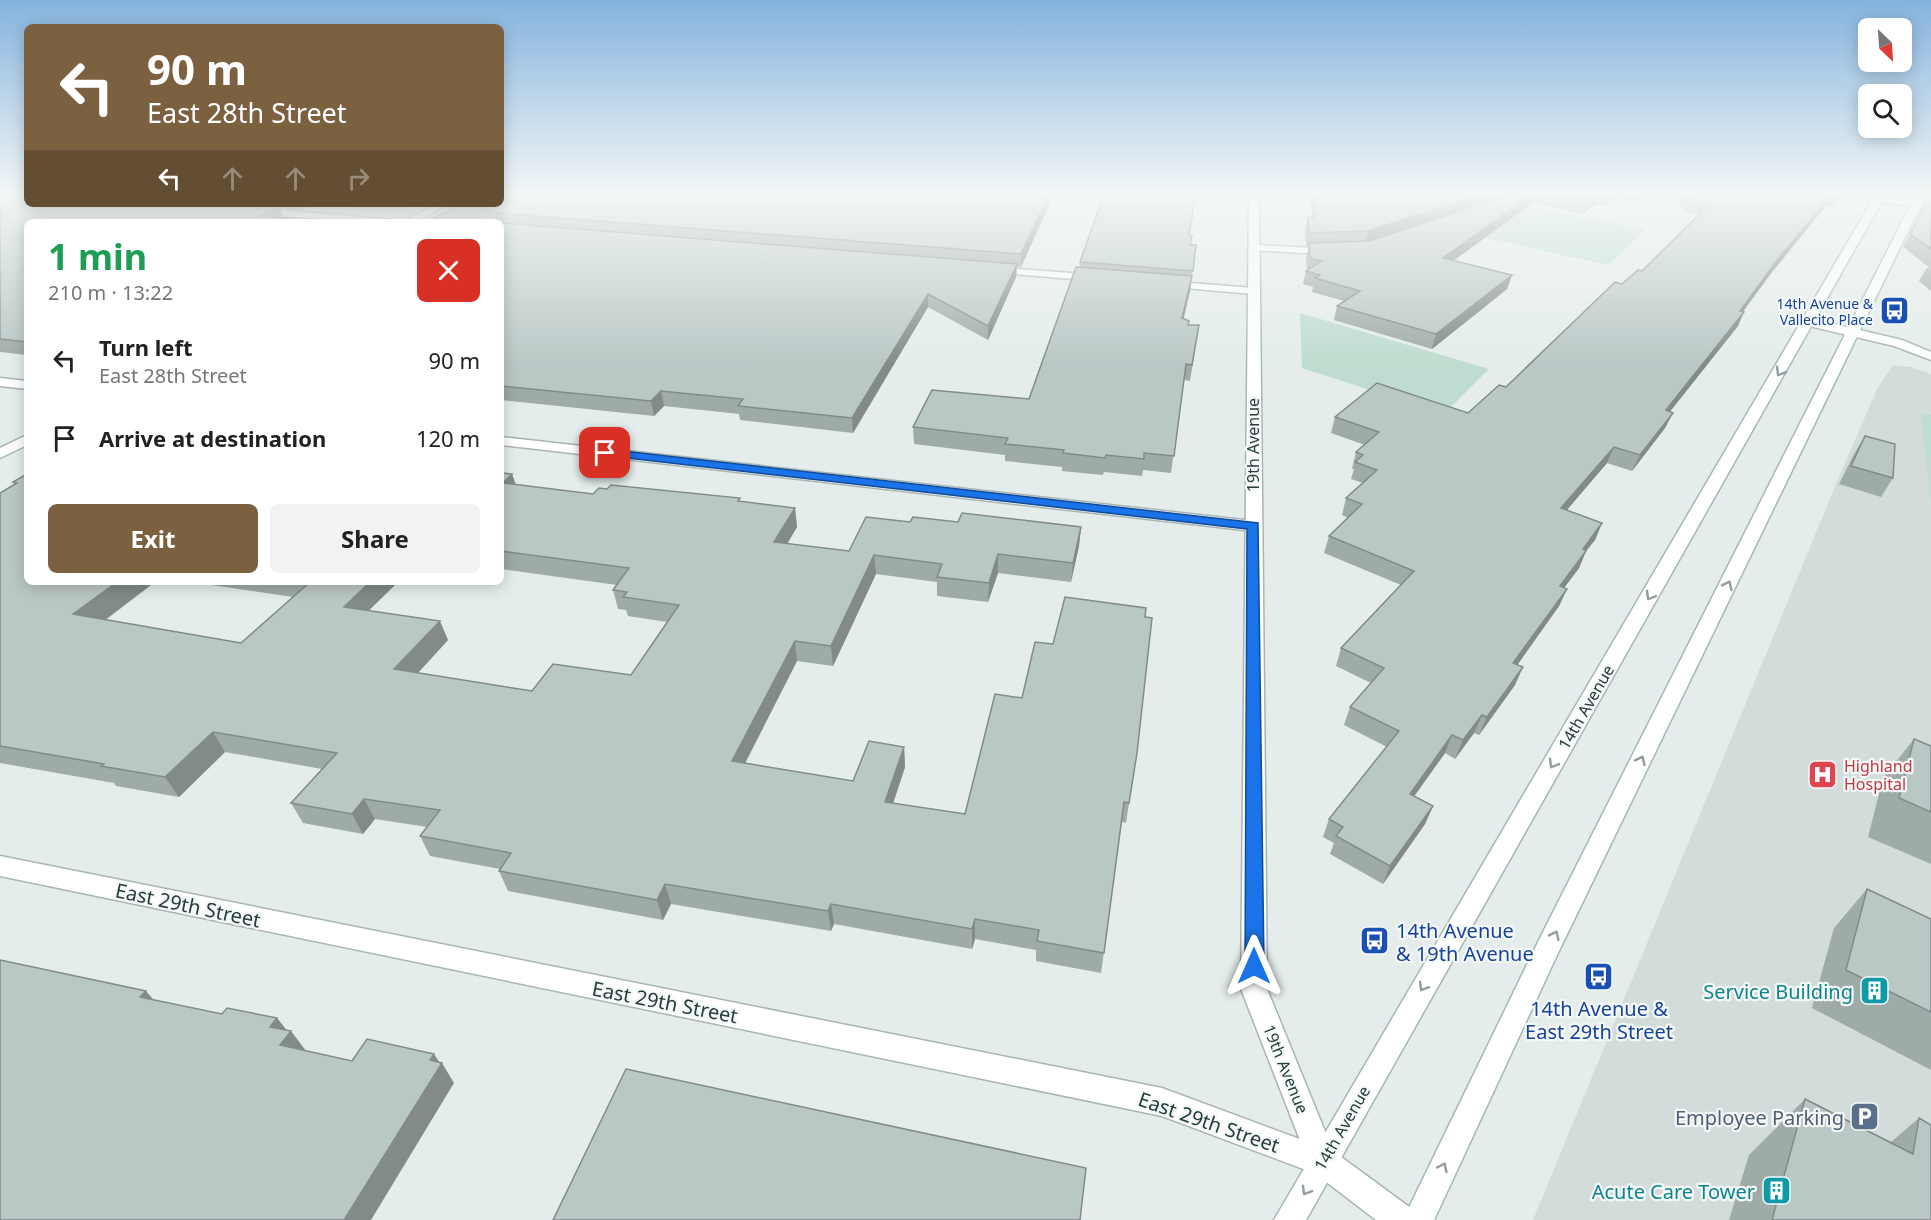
<!DOCTYPE html>
<meta charset="utf-8">
<style>
body{margin:0;font-family:"Noto Sans",sans-serif;background:#f2f2f2;color:#222;height:100vh;display:flex;flex-direction:column;font-size:22px;white-space:nowrap}
*{box-sizing:border-box;margin:0}
p{font-size:20px;color:#767676}
.icon{flex:none;width:33px;height:33px;fill:none;stroke:currentColor;stroke-width:2;stroke-linecap:round;stroke-linejoin:round}
.map{position:relative;flex:1;overflow:hidden}
.sheet{position:absolute;left:24px;top:219px;width:480px;height:366px;display:flex;flex-direction:column;background:#fff;border-radius:9px;box-shadow:0 3px 15px #0003}
.sheet>*{flex:none}
.guide{position:absolute;left:24px;top:24px;width:480px;height:183px;border-radius:9px;box-shadow:0 3px 15px #0003;background:#7c6140;color:#fff;overflow:hidden}
.needle{width:39px;rotate:155deg}
.controls{position:absolute;left:1858px;top:18px;display:grid;gap:12px}
.controls a{display:grid;place-items:center;width:54px;height:54px;border-radius:9px;background:#fff;box-shadow:0 3px 15px #0003;font-size:30px}
.pin{position:absolute;display:grid;place-items:center;width:51px;height:51px;color:#fff;margin:-26px;border-radius:12px;box-shadow:0 3px 9px #0006}
.me{position:absolute;width:66px;margin:-33px;rotate:0deg;stroke-linejoin:round;filter:drop-shadow(0 0 4px #0008)}
.turn{display:flex;align-items:center;gap:21px;height:126px;padding:0 24px;font-size:27px}
.turn .icon{width:78px;height:78px;stroke-width:2.5}
.turn b{display:block;font-size:42px;line-height:51px}
.lanes{display:flex;align-items:center;height:57px;padding:0 24px;background:#0003;justify-content:center;gap:30px;direction:ltr}
.lanes .off{opacity:.35}
.round{display:grid;place-items:center;flex:none;width:63px;height:63px;border-radius:9px;background:#f2f2f2}
.head{display:flex;align-items:center;justify-content:space-between;height:102px;padding:0 24px}
h1{font-size:36px;font-weight:700;line-height:45px;color:#1e9e55}
.button{display:flex;gap:12px;margin-top:auto;padding:12px 24px}
.button a{flex:1;height:69px;border-radius:9px;background:#7c6140;color:#fff;font-size:24px;font-weight:700;line-height:69px;text-align:center}
.button a+a{background:#f2f2f2;color:#222}
ul{padding:0;list-style:none}
li{display:flex;align-items:center;gap:18px;height:78px;padding:0 24px}
li div{flex:1}
li b{display:block;font-size:22px}
li em{font-style:normal}
.map>svg:first-child{display:block}
</style>
<div class="map">
<svg width="1931" height="1220" viewBox="0 0 1931 1220">
<rect width="100%" height="100%" fill="#e4edeb"/>
<polygon fill="#d2dcdb" points="1893,365 1911,367 1931,374 1931,1220 1533,1220 1836,484 1877,389"/>
<g fill="#bedccf">
<polygon points="358,204 410,204 396,212 352,208"/>
<polygon points="1521,204 1645,230 1608,265 1450,230"/>
<polygon points="1300,313 1489,369 1444,414 1302,368"/>
<polygon points="1921,415 1931,415 1931,504"/>
</g>
<g fill="none" stroke-linecap="round" stroke-linejoin="round">
<defs>
<g id="minor">
<polygon points="1878,196 1931,203 1931,209 1875,201 1873,199"/>
<polygon points="435,204 447,204 417,222 363,222 257,214 252,211 257,208 406,221"/>
<polygon points="1256,245 1333,249 1338,252 1333,255 1252,250 1251,248"/>
<polygon points="992,267 1096,275 1102,278 1096,281 988,272 988,268"/>
<polygon points="1165,281 1253,288 1259,291 1253,294 1161,286 1161,282"/>
<polygon points="1809,318 1902,340 1931,352 1931,360 1894,346 1805,325 1803,322"/>
<polygon points="0,378 27,381 27,389 0,386"/>
<polygon points="27,435 27,445 0,458 0,448"/>
<polygon points="501,437 1253,521 1261,526 1253,531 501,445"/>
<polygon points="0,856 1162,1088 1332,1151 1337,1161 1332,1171 1322,1176 1162,1116 0,876"/>
</g>
<polygon id="tertiary" points="1249,194 1259,194 1267,989 1333,1151 1412,1209 1416,1220 1376,1220 1312,1171 1241,989"/>
<g id="secondary">
<polygon points="1876,194 1886,194 1306,1220 1274,1220"/>
<polygon points="1916,194 1926,194 1557,955 1434,1220 1403,1220 1538,942"/>
</g>
</defs>
<use href="#minor" stroke="#a7b5b3" stroke-width="3"/>
<use href="#tertiary" stroke="#a7b5b3" stroke-width="3"/>
<use href="#secondary" stroke="#a3b8b7" stroke-width="3"/>
<use href="#minor" fill="#fff" fill-rule="evenodd"/>
<use href="#tertiary" fill="#fff" fill-rule="evenodd"/>
<use href="#secondary" fill="#fff" fill-rule="evenodd"/>
</g>
<g fill="#9faba9">
<polygon points="0,194 27,204 313,204 301,210 280,208 27,222 27,355 0,352"/>
<polygon points="501,194 1054,194 1021,267 1017,267 1016,277 988,340 928,307 853,433 740,420 739,414 664,406 654,416 501,400 501,222 427,222"/>
<polygon points="1310,194 1646,194 1636,202 1615,198 1605,206 1596,204 1583,214 1533,203 1453,261 1512,275 1507,289 1432,349 1334,320 1337,306 1344,301 1312,292 1313,287 1303,284 1306,271 1307,270 1306,257 1309,246 1306,246 1305,230 1308,217 1312,218"/>
<polygon points="1670,194 1841,194 1829,208 1826,206 1772,272 1743,311 1738,326 1670,412 1665,428 1632,471 1607,463 1567,510 1602,523 1595,540 1586,551 1579,568 1564,588 1567,589 1559,606 1517,665 1515,685 1479,735 1474,733 1455,759 1445,753 1414,796 1433,806 1425,824 1383,884 1330,854 1334,843 1323,837 1329,819 1387,747 1344,725 1350,707 1371,683 1336,666 1341,648 1401,585 1324,553 1329,536 1348,518 1342,515 1346,498 1363,483 1351,479 1354,469 1352,469 1356,452 1365,445 1331,433 1335,417 1468,413 1506,387 1622,284 1642,271 1699,215 1687,212"/>
<polygon points="1925,204 1931,204 1931,291 1919,281 1927,268 1930,268 1903,247"/>
<polygon points="1190,235 1190,245 1196,245 1190,291 1183,319 1188,325 1199,325 1190,381 1184,380 1171,473 1143,470 1142,476 1104,472 1103,475 1062,471 1062,467 1005,461 1005,455 914,444 913,427 1029,399 1079,268 1080,262"/>
<polygon points="1865,436 1893,478 1881,497 1839,484 1854,454"/>
<polygon points="501,473 512,474 516,485 593,494 740,501 795,508 797,527 787,544 849,551 910,522 958,522 1081,527 1079,546 1071,582 998,573 988,602 937,596 937,582 876,574 833,666 797,661 745,763 853,781 904,747 905,767 893,803 965,814 1022,698 1053,644 1145,617 1137,753 1126,823 1122,822 1101,973 1036,961 1036,950 975,939 972,949 834,924 831,931 671,904 663,920 508,891 499,871 500,869 430,856 420,836 427,827 375,819 363,834 303,823 291,803 322,769 225,752 179,797 116,786 114,783 0,763 0,493 14,484 13,482 27,474 105,620 241,643 293,597 190,582 398,582 369,610 448,640 418,673 532,691 631,675 667,622 628,616 626,610 618,609 613,590 617,585 501,569"/>
<polygon points="1914,739 1931,746 1931,864 1868,837 1883,778"/>
<polygon points="1867,889 1931,919 1931,1070 1812,1008 1834,928"/>
<polygon points="1805,1099 1891,1142 1919,1118 1931,1220 1729,1220 1749,1155"/>
</g>
<g fill="#828b8a">
<polygon points="1049,194 1054,194 1021,267 1021,254"/>
<polygon points="1482,194 1516,194 1365,244 1368,231"/>
<polygon points="1532,194 1536,194 1533,203 1439,271 1443,258"/>
<polygon points="1597,194 1599,194 1596,204 1583,214 1588,201"/>
<polygon points="1610,194 1617,194 1615,198 1605,206"/>
<polygon points="1640,194 1646,194 1636,202"/>
<polygon points="1832,194 1826,206 1772,272 1733,325 1740,311 1778,259"/>
<polygon points="1837,194 1841,194 1829,208 1835,196"/>
<polygon points="299,204 313,204 301,210"/>
<polygon points="280,207 284,218 260,216"/>
<polygon points="1017,264 1016,277 988,340 988,326"/>
<polygon points="1512,275 1507,289 1432,349 1436,334"/>
<polygon points="1192,276 1190,291 1180,334 1182,318"/>
<polygon points="928,294 928,307 853,433 852,418"/>
<polygon points="1744,312 1738,326 1658,426 1666,410"/>
<polygon points="661,391 664,406 654,416 651,401"/>
<polygon points="1673,413 1665,428 1632,471 1640,455"/>
<polygon points="1614,447 1607,463 1554,525 1561,508"/>
<polygon points="512,474 518,492 503,483"/>
<polygon points="795,508 797,527 777,561 774,542"/>
<polygon points="1602,523 1595,540 1586,551 1579,568 1552,604 1560,586 1583,549"/>
<polygon points="1081,527 1079,546 1071,582 1073,563"/>
<polygon points="998,554 998,573 988,602 989,583"/>
<polygon points="874,555 876,574 833,666 831,646"/>
<polygon points="117,582 155,582 87,634 73,614"/>
<polygon points="370,582 398,582 353,626 344,607"/>
<polygon points="1567,589 1559,606 1506,681 1513,663"/>
<polygon points="440,621 448,640 403,689 394,669"/>
<polygon points="795,641 797,661 736,781 732,761"/>
<polygon points="1523,667 1515,685 1479,735 1487,717"/>
<polygon points="1482,715 1474,733 1455,759 1463,740"/>
<polygon points="213,732 225,752 179,797 165,777"/>
<polygon points="1452,735 1445,753 1403,812 1410,794"/>
<polygon points="904,747 905,767 887,822 885,802"/>
<polygon points="364,799 375,819 363,834 352,814"/>
<polygon points="1433,806 1425,824 1383,884 1390,866"/>
<polygon points="665,884 671,904 663,920 657,900"/>
<polygon points="831,904 834,924 831,931 828,911"/>
<polygon points="975,919 975,939 972,949 972,929"/>
<polygon points="146,991 164,1012 140,997"/>
<polygon points="277,1018 289,1033 291,1031 306,1051 280,1045 270,1027"/>
<polygon points="434,1054 441,1065 442,1063 454,1083 371,1220 344,1220"/>
</g>
<g fill="#b9c7c5" stroke="#828b8a" stroke-width="1.5">
<polygon points="0,194 27,194 27,204 246,204 280,207 260,216 330,222 27,222 27,342 0,339"/>
<polygon points="501,194 1049,194 1021,254 496,213 497,222 427,222 460,204 501,204"/>
<polygon points="1104,194 1196,194 1189,235 1192,236 1190,245 1196,245 1193,271 1080,262"/>
<polygon points="1314,194 1482,194 1368,231 1309,233 1308,217 1315,218"/>
<polygon points="1512,194 1532,194 1443,258 1512,275 1436,334 1337,306 1360,291 1315,278 1320,275 1306,271 1321,261 1310,258 1309,243 1370,241"/>
<polygon points="1553,194 1597,194 1588,201"/>
<polygon points="1686,194 1832,194 1778,259 1740,311 1744,312 1666,410 1673,413 1640,455 1614,447 1561,508 1602,523 1583,549 1586,551 1560,586 1567,589 1513,663 1523,667 1487,717 1482,715 1463,740 1452,735 1410,794 1433,806 1390,866 1336,836 1343,827 1329,819 1399,731 1350,707 1384,668 1341,648 1414,571 1329,536 1362,504 1346,498 1377,470 1355,462 1363,455 1356,452 1379,432 1335,417 1377,383 1468,413 1499,385 1506,387 1615,282 1622,284 1638,270 1642,271 1711,203 1692,200"/>
<polygon points="1925,204 1931,204 1931,249 1910,234"/>
<polygon points="501,223 1017,264 988,326 928,294 852,418 738,406 743,399 661,391 651,401 501,386"/>
<polygon points="1076,267 1192,276 1182,318 1189,321 1188,325 1199,325 1192,365 1186,364 1174,456 1144,453 1144,459 1106,455 1105,458 1063,453 1064,450 1005,444 1008,438 913,427 932,390 1029,399"/>
<polygon points="1865,436 1895,444 1893,478 1851,466"/>
<polygon points="501,473 512,474 503,483 593,494 599,488 607,489 611,485 740,498 738,501 795,508 774,542 849,551 866,517 910,522 913,517 958,522 962,513 1081,527 1073,563 998,554 989,583 937,577 942,564 874,555 831,646 795,641 732,761 853,781 869,741 904,747 885,802 965,814 995,694 1022,698 1035,642 1053,644 1065,597 1146,608 1145,617 1152,618 1137,753 1129,803 1124,802 1104,953 1037,941 1039,930 975,919 972,929 831,904 828,911 665,884 657,900 499,871 511,853 420,836 440,810 364,799 352,814 291,803 337,753 213,732 165,777 101,766 104,764 0,746 0,493 17,483 13,482 27,474 27,582 117,582 73,614 241,643 310,582 370,582 344,607 440,621 394,669 532,691 553,664 631,675 679,605 623,597 627,592 613,590 629,568 501,551"/>
<polygon points="1914,739 1931,746 1931,812 1899,798"/>
<polygon points="1867,889 1931,919 1931,1012 1846,970"/>
<polygon points="0,960 146,991 140,997 222,1014 227,1008 277,1018 270,1027 291,1031 280,1045 352,1061 367,1039 434,1054 430,1060 442,1063 344,1220 0,1220"/>
<polygon points="626,1069 1086,1168 1080,1220 553,1220"/>
<polygon points="1805,1099 1913,1154 1919,1118 1931,1125 1931,1220 1772,1220"/>
</g>
<defs><path id="oneway-chevron" d="M-2-3.5L2.5 0L-2 3.5" fill="none" stroke-width="1.6" stroke-linecap="round" stroke-linejoin="round" transform="scale(1.5)"/></defs>
<g stroke="#929e9e">
<use href="#oneway-chevron" transform="translate(1780 372) rotate(120)"/>
<use href="#oneway-chevron" transform="translate(1728 585) rotate(-64)"/>
<use href="#oneway-chevron" transform="translate(1650 596) rotate(120)"/>
<use href="#oneway-chevron" transform="translate(1641 760) rotate(-64)"/>
<use href="#oneway-chevron" transform="translate(1553 764) rotate(120)"/>
<use href="#oneway-chevron" transform="translate(1555 935) rotate(-64)"/>
<use href="#oneway-chevron" transform="translate(1423 987) rotate(121)"/>
<use href="#oneway-chevron" transform="translate(1443 1167) rotate(-65)"/>
<use href="#oneway-chevron" transform="translate(1306 1191) rotate(120)"/>
</g>
<linearGradient id="sky" x2="0" y2="1"><stop stop-color="#84b3de"/><stop offset="0.53" stop-color="#f3f7f6"/><stop offset="1" stop-color="#f3f7f6" stop-opacity="0"/></linearGradient>
<rect width="1931" height="365" fill="url(#sky)"/>
<polygon fill="#1a73e8" stroke="#114b97" stroke-width="1.5" points="605,449 1258,523 1264,966 1261,972 1254,975 1247,972 1245,966 1247,529 601,455 599,453"/>
<defs>
<symbol id="bus-square" viewBox="-11 -11 22 22"><rect x="-9" y="-9" width="18" height="18" rx="4" fill="#1a4fb4" stroke="#f4f9f8"/><path d="M-5-6H5V4H4V6H2V4H-2V6H-4V4H-5ZM-3.5-4V0h7V-4ZM-3.5 1.2v1.5H-2V1.2ZM2 1.2v1.5H3.5V1.2Z" fill="#fff"/></symbol>
<symbol id="hospital-square" viewBox="-11 -11 22 22"><rect x="-9" y="-9" width="18" height="18" rx="4" fill="#e0444e" stroke="#f4f9f8"/><path d="M-5-5h3v3.5h4V-5h3V5h-3V1.5h-4V5h-3Z" fill="#fff"/></symbol>
<symbol id="building-square" viewBox="-11 -11 22 22"><rect x="-9" y="-9" width="18" height="18" rx="4" fill="#0f9aa8" stroke="#f4f9f8"/><path d="M-4-6H4V6H1V3H-1V6H-4ZM-2.5-4.3h1.7v1.8h-1.7ZM.8-4.3h1.7v1.8H.8ZM-2.5-1h1.7V.8h-1.7ZM.8-1h1.7V.8H.8Z" fill="#fff"/></symbol>
<symbol id="parking-square" viewBox="-11 -11 22 22"><rect x="-9" y="-9" width="18" height="18" rx="4" fill="#5c6f8a" stroke="#f4f9f8"/><path d="M-3.5-5.5H1a3.5 3.5 0 0 1 0 7H-1V5.5H-3.5ZM-1-3.4V-.6H.8a1.4 1.4 0 0 0 0-2.8Z" fill="#fff"/></symbol>
</defs>
<g fill-rule="evenodd">
<use href="#bus-square" x="1878" y="294" width="33" height="33"/>
<use href="#hospital-square" x="1806" y="758" width="33" height="33"/>
<use href="#bus-square" x="1358" y="924" width="33" height="33"/>
<use href="#bus-square" x="1582" y="960" width="33" height="33"/>
<use href="#building-square" x="1858" y="974" width="33" height="33"/>
<use href="#parking-square" x="1848" y="1100" width="33" height="33"/>
<use href="#building-square" x="1760" y="1174" width="33" height="33"/>
</g>
<g text-anchor="middle" dominant-baseline="central" stroke-width="4.5" stroke-linejoin="round" paint-order="stroke">
<g font-size="14" fill="#164399" stroke="#f4f9f8" text-anchor="end">
<text x="1873" y="303">14th Avenue &amp;<tspan x="1873" dy="16">Vallecito Place</tspan></text>
</g>
<g font-size="16" fill="#243d3d" stroke="#f4f9f8">
<text transform="translate(1253 445) rotate(-90)">19th Avenue</text>
<text transform="translate(1586 707) rotate(-60)">14th Avenue</text>
<text transform="translate(1286 1069) rotate(68)">19th Avenue</text>
<text transform="translate(1342 1128) rotate(-60)">14th Avenue</text>
</g>
<g font-size="16" fill="#be3a42" stroke="#f4f9f8" text-anchor="start">
<text x="1844" y="766">Highland<tspan x="1844" dy="18">Hospital</tspan></text>
</g>
<g font-size="20" fill="#243d3d" stroke="#f4f9f8">
<text transform="translate(188 905) rotate(12)">East 29th Street</text>
<text transform="translate(665 1002) rotate(11)">East 29th Street</text>
<text transform="translate(1209 1122) rotate(19)">East 29th Street</text>
</g>
<g font-size="20" fill="#164399" stroke="#f4f9f8" text-anchor="start">
<text x="1396" y="930">14th Avenue<tspan x="1396" dy="23">&amp; 19th Avenue</tspan></text>
<text x="1599" y="1008" text-anchor="middle">14th Avenue &amp;<tspan x="1599" dy="23">East 29th Street</tspan></text>
</g>
<g font-size="20" fill="#0d838f" stroke="#f4f9f8" text-anchor="end">
<text x="1853" y="991">Service Building</text>
<text x="1755" y="1191">Acute Care Tower</text>
</g>
<g font-size="20" fill="#4e5e75" stroke="#f4f9f8" text-anchor="end">
<text x="1844" y="1117">Employee Parking</text>
</g>
</g>
</svg>
<div class="controls">
<a><svg class="needle" viewBox="-14 -14 28 28"><path d="M0-13l5 13h-10z" fill="#e53935"/><path d="M0 13l5-13h-10z" fill="#767676"/></svg></a>
<a><svg class="icon" aria-label="search" viewBox="0 0 24 24"><circle cx="10" cy="10" r="6"/><path d="M15 15l6 6"/></svg></a>
</div>
<div class="pin" style="left:605px;top:453px;background:#d93025"><svg class="icon" aria-label="arrive" viewBox="0 0 24 24"><path d="M6 21V4h12l-3 4 3 4H6"/></svg></div>
<svg class="me" style="left:1254px;top:966px" viewBox="-20 -20 40 40"><path d="M0-17L14 15 0 8-14 15z" fill="#1a73e8" stroke="#fff" stroke-width="4"/></svg>
<div class="guide">
<div class="turn"><svg class="icon" aria-label="left" viewBox="0 0 24 24"><path d="M17 20v-9H6M10 6l-5 5 5 5"/></svg><div><b>90 m</b>East 28th Street</div></div>
<div class="lanes"><svg class="icon" aria-label="left" viewBox="0 0 24 24"><path d="M17 20v-9H6M10 6l-5 5 5 5"/></svg><svg class="icon off" aria-label="ahead" viewBox="0 0 24 24"><path d="M12 20V5M6 11l6-6 6 6"/></svg><svg class="icon off" aria-label="ahead" viewBox="0 0 24 24"><path d="M12 20V5M6 11l6-6 6 6"/></svg><svg class="icon off" aria-label="right" viewBox="0 0 24 24"><path d="M7 20v-9h11M14 6l5 5-5 5"/></svg></div>
</div>
<section class="sheet">
<div class="head"><div><h1>1 min</h1><p>210 m · 13:22</p></div><a class="round" style="background:#d93025;color:#fff"><svg class="icon" aria-label="close" viewBox="0 0 24 24"><path d="M6 6l12 12M18 6L6 18"/></svg></a></div>
<ul>
<li><svg class="icon" aria-label="left" viewBox="0 0 24 24"><path d="M17 20v-9H6M10 6l-5 5 5 5"/></svg><div><b>Turn left</b><p>East 28th Street</p></div><em>90 m</em></li>
<li><svg class="icon" aria-label="arrive" viewBox="0 0 24 24"><path d="M6 21V4h12l-3 4 3 4H6"/></svg><div><b>Arrive at destination</b></div><em>120 m</em></li>
</ul>
<div class="button"><a>Exit</a><a>Share</a></div>
</section>
</div>
